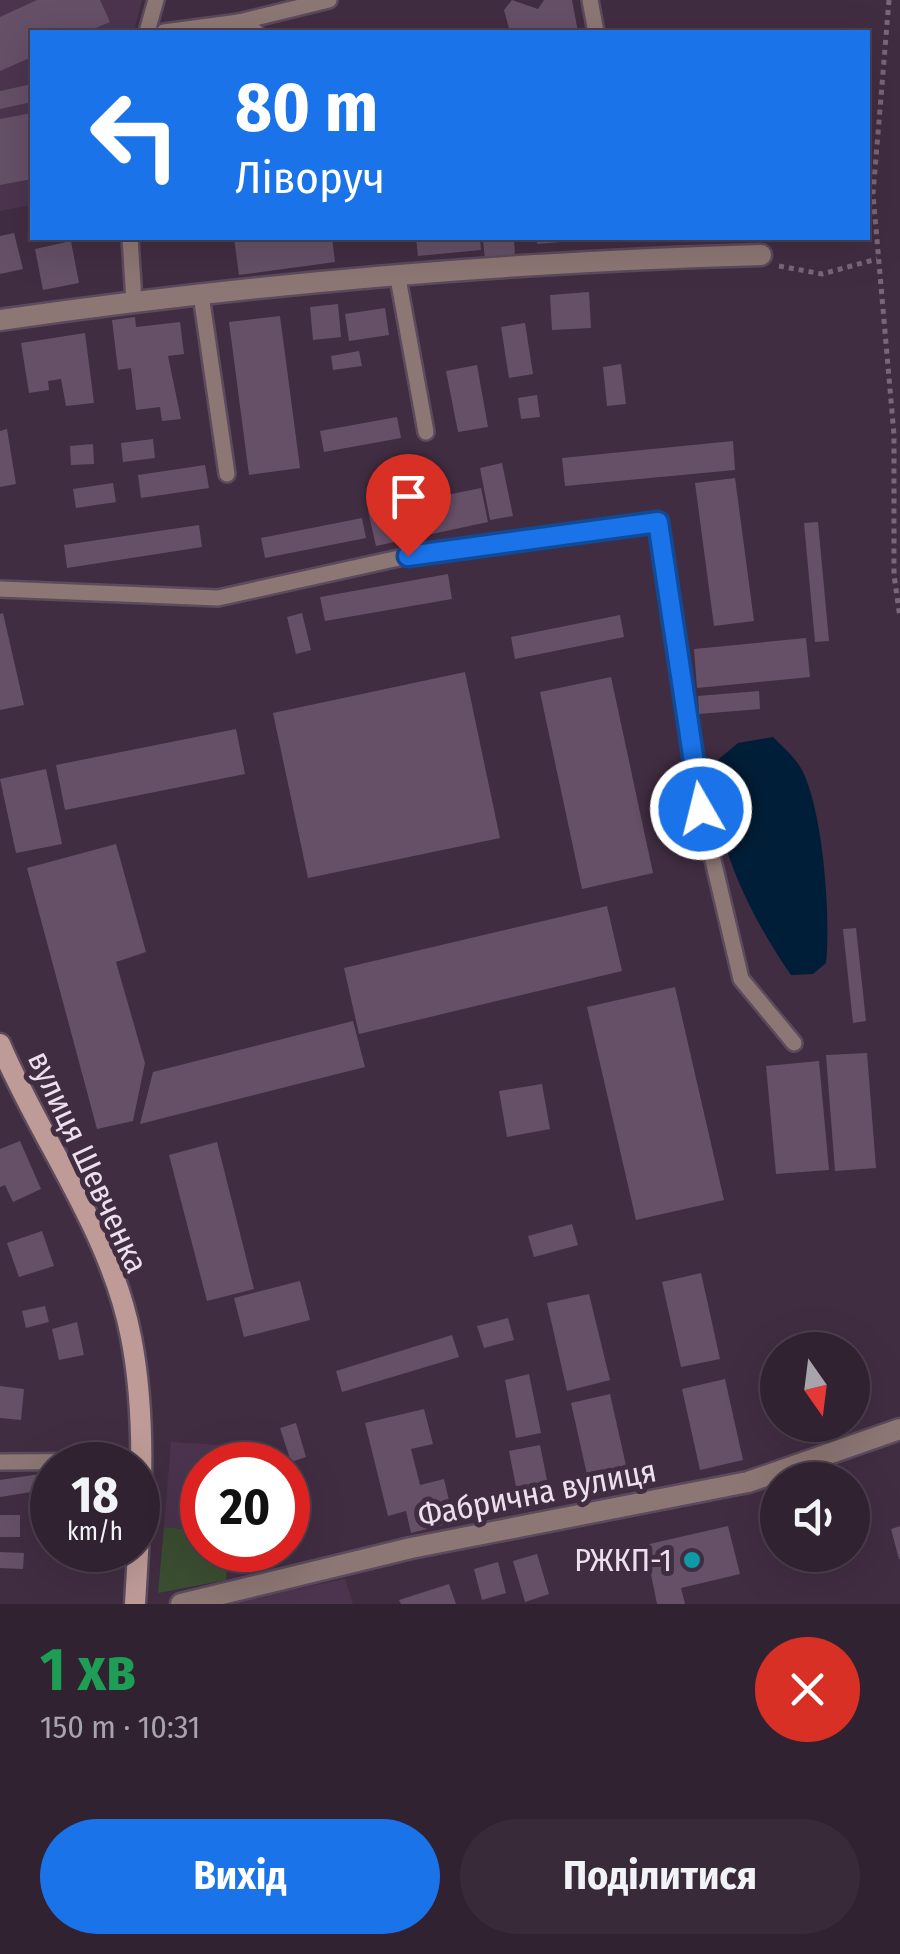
<!DOCTYPE html>
<html lang="uk">
<meta charset="utf-8">
<style>
body{margin:0;font-family:"Fira Sans Condensed",sans-serif;background:#392a3a;color:#f1f3f6;height:100vh;display:flex;flex-direction:column;font-size:38px;white-space:nowrap}
*{box-sizing:border-box;margin:0}
p{font-size:32px;color:#a8a4ac}
.icon{flex:none;width:55px;height:55px;fill:none;stroke:currentColor;stroke-width:2;stroke-linecap:round;stroke-linejoin:round}
.map{position:relative;height:1604px;overflow:hidden}
.side{display:flex;flex-direction:column;background:#312232;flex:1}
.side>*{flex:none}
.hud{position:absolute;left:30px;top:30px;width:840px;height:210px;border-radius:0px;box-shadow:0 10px 40px #0002,0 0 0 2px #4c3f4d;background:#1a73e8;color:#fff;overflow:hidden}
.needle{width:65px;rotate:166deg}
.controls{position:absolute;left:760px;top:1332px;display:grid;gap:20px}
.controls a{display:grid;place-items:center;width:110px;height:110px;border-radius:50%;background:#312232;box-shadow:0 10px 40px #0002,0 0 0 2px #4c3f4d;font-size:50px}
.speed{position:absolute;left:30px;top:1442px;display:flex;gap:20px;font-size:50px;font-weight:700;text-align:center}
.speed>*{display:grid;place-content:center;width:130px;height:130px;border-radius:50%;background:#312232;box-shadow:0 10px 40px #0002,0 0 0 2px #4c3f4d;line-height:1}
.speed small{font-size:25px;font-weight:400}
.speed .limit{border:15px solid #d22;background:#fff;color:#111}
.pin{position:absolute;display:grid;place-items:center;width:85px;height:85px;color:#fff;margin:-102px -42px;border-radius:50% 50% 50% 0;rotate:-45deg;box-shadow:0 0 10px #0007}
.pin .icon{rotate:45deg}
.me{position:absolute;width:110px;margin:-55px;rotate:352deg;stroke-linejoin:round;filter:drop-shadow(0 0 8px #0008)}
.turn{display:flex;align-items:center;gap:35px;height:210px;padding:0 40px;font-size:45px}
.turn .icon{width:130px;height:130px;stroke-width:2.5}
.turn b{display:block;font-size:70px;line-height:85px}
.round{display:grid;place-items:center;flex:none;width:105px;height:105px;border-radius:52px;background:#392a3a}
.overview{display:flex;align-items:center;justify-content:space-between;height:170px;padding:0 40px}
h1{font-size:60px;font-weight:700;line-height:75px;color:#1e9e55}
.button{display:flex;gap:20px;margin-top:auto;padding:20px 40px}
.button a{flex:1;height:115px;border-radius:60px;background:#1a73e8;color:#fff;font-size:40px;font-weight:700;line-height:115px;text-align:center}
.button a+a{background:#392a3a;color:#f1f3f6}
.map>svg:first-child{display:block}
</style>
<div class="map">
<svg width="900" height="1604" viewBox="0 0 900 1604">
<rect width="100%" height="100%" fill="#412d42"/>
<g fill="#4c344e">
<polygon points="0,0 142,0 134,32 32,32 32,205 0,211"/>
<polygon points="171,1442 239,1446 237,1465 202,1465 202,1531 164,1527"/>
<polygon points="345,1579 353,1604 223,1604"/>
</g>
<polygon fill="#3b4e31" points="164,1527 202,1531 202,1550 228,1550 226,1580 158,1593"/>
<path fill="#011e38" d="M773,737C783,747 797,759 803,772C823,813 831,917 826,963L813,974L791,975C749,914 712,839 713,764L738,743Z"/>
<g fill="#655067">
<polygon points="37,0 100,0 110,22 86,32 32,32 32,57 0,71 0,17"/>
<polygon points="512,0 538,9 544,0 572,0 578,32 510,32 504,10"/>
<polygon points="32,84 32,102 0,109 0,91"/>
<polygon points="32,113 32,179 0,185 0,119"/>
<polygon points="14,233 23,269 0,274 0,236"/>
<polygon points="234,238 332,238 335,262 239,275"/>
<polygon points="416,238 480,238 481,250 418,256"/>
<polygon points="514,238 515,256 485,259 483,241"/>
<polygon points="537,238 585,238 585,240 537,244"/>
<polygon points="71,241 79,283 43,290 35,249"/>
<polygon points="589,292 591,328 552,330 550,295"/>
<polygon points="338,304 341,337 313,340 310,307"/>
<polygon points="385,308 389,335 349,341 345,314"/>
<polygon points="280,316 300,468 249,475 229,322"/>
<polygon points="135,317 136,327 180,322 184,354 168,356 181,419 162,421 160,407 136,410 131,368 118,370 112,320"/>
<polygon points="525,323 533,374 509,378 501,327"/>
<polygon points="85,333 94,403 66,406 61,379 48,381 49,390 29,393 21,343"/>
<polygon points="359,351 362,366 333,370 331,356"/>
<polygon points="621,364 626,404 607,406 603,367"/>
<polygon points="477,365 488,427 458,432 446,371"/>
<polygon points="537,395 540,417 521,419 518,398"/>
<polygon points="397,417 401,438 324,452 320,431"/>
<polygon points="7,429 16,484 0,487 0,431"/>
<polygon points="153,439 155,458 123,462 121,443"/>
<polygon points="733,441 735,470 565,486 562,458"/>
<polygon points="93,444 94,464 71,465 70,446"/>
<polygon points="502,463 513,516 490,520 480,468"/>
<polygon points="205,465 209,488 141,498 138,475"/>
<polygon points="735,478 754,621 714,626 695,483"/>
<polygon points="113,483 116,502 76,508 73,489"/>
<polygon points="481,488 488,522 376,546 368,511"/>
<polygon points="362,518 366,538 265,558 261,538"/>
<polygon points="818,522 829,641 815,642 804,523"/>
<polygon points="199,525 202,547 67,568 64,545"/>
<polygon points="448,574 452,599 325,621 320,597"/>
<polygon points="3,613 24,705 0,710 0,614"/>
<polygon points="302,613 311,650 296,654 287,617"/>
<polygon points="620,615 624,637 515,659 511,637"/>
<polygon points="806,638 810,677 697,688 694,649"/>
<polygon points="465,672 500,838 308,878 273,713"/>
<polygon points="611,677 653,873 582,889 540,692"/>
<polygon points="759,691 760,709 699,714 698,696"/>
<polygon points="236,729 245,774 65,810 56,765"/>
<polygon points="46,769 62,844 16,853 0,779"/>
<polygon points="116,844 146,952 116,962 145,1063 133,1121 97,1129 27,868"/>
<polygon points="607,906 622,971 359,1034 344,968"/>
<polygon points="856,928 866,1021 853,1023 843,929"/>
<polygon points="675,987 724,1200 636,1220 587,1007"/>
<polygon points="353,1021 365,1067 140,1124 153,1072"/>
<polygon points="867,1053 876,1168 835,1171 826,1055"/>
<polygon points="819,1061 829,1170 776,1174 766,1066"/>
<polygon points="542,1084 550,1129 507,1137 499,1091"/>
<polygon points="20,1141 41,1189 13,1202 5,1185 0,1187 0,1149"/>
<polygon points="217,1142 254,1289 207,1301 169,1155"/>
<polygon points="572,1224 578,1245 534,1257 528,1236"/>
<polygon points="42,1231 54,1266 19,1277 7,1243"/>
<polygon points="701,1273 720,1359 681,1367 662,1282"/>
<polygon points="300,1281 310,1320 244,1337 234,1298"/>
<polygon points="589,1294 610,1380 567,1391 547,1303"/>
<polygon points="45,1306 49,1322 26,1328 22,1311"/>
<polygon points="508,1318 514,1340 484,1348 477,1326"/>
<polygon points="77,1322 84,1355 59,1360 52,1329"/>
<polygon points="452,1335 459,1357 342,1392 336,1371"/>
<polygon points="529,1374 541,1433 516,1438 505,1380"/>
<polygon points="725,1379 743,1460 700,1470 682,1389"/>
<polygon points="0,1386 24,1389 21,1420 0,1418"/>
<polygon points="610,1394 629,1479 590,1488 571,1403"/>
<polygon points="424,1409 433,1444 411,1449 420,1485 444,1479 454,1522 411,1533 406,1511 388,1516 365,1423"/>
<polygon points="296,1423 306,1457 291,1462 280,1428"/>
<polygon points="540,1445 548,1485 517,1492 509,1451"/>
<polygon points="47,1473 50,1489 0,1497 0,1480"/>
<polygon points="52,1500 52,1536 40,1536 39,1501"/>
<rect x="0" y="1515" width="20" height="22"/>
<polygon points="728,1526 740,1574 681,1588 685,1604 657,1604 645,1545"/>
<polygon points="900,1526 900,1559 899,1559 891,1529"/>
<polygon points="0,1552 24,1553 23,1569 0,1568"/>
<polygon points="537,1554 549,1594 525,1602 513,1561"/>
<polygon points="498,1562 506,1593 482,1600 474,1569"/>
<polygon points="449,1584 456,1604 401,1604 399,1600"/>
</g>
<g fill="none" stroke-linecap="round" stroke-linejoin="round">
<defs>
<g id="lane">
<polyline points="590,0 596,32"/>
<polyline points="239,22 256,32"/>
<polyline points="147,32 156,0"/>
<polyline points="164,32 239,22 329,0"/>
<polyline points="130,238 134,301"/>
<polyline points="398,278 426,432"/>
<polyline points="201,295 227,474"/>
<polyline points="0,589 218,598 408,556 658,522 701,809 741,979 794,1043"/>
<polyline points="0,1462 140,1461"/>
</g>
<g id="street">
<path d="M0,320C251,284 508,262 761,255"/>
<polyline points="181,1604 411,1548 748,1482 900,1429"/>
</g>
<path id="secondary" d="M0,1044C41,1141 111,1232 131,1337C148,1424 140,1516 135,1604"/>
</defs>
<use href="#lane" stroke="#5c4a5d" stroke-width="20"/>
<use href="#street" stroke="#5c4a5d" stroke-width="25"/>
<use href="#secondary" stroke="#5c4a5d" stroke-width="25"/>
<g stroke="#786779" stroke-width="5" stroke-dasharray="5 5" stroke-linecap="butt">
<polyline points="889,0 873,194 894,435 894,575 900,618"/>
<polyline points="779,266 822,274 877,259"/>
</g>
<use href="#lane" stroke="#8d7774" stroke-width="15"/>
<use href="#street" stroke="#8d7774" stroke-width="20"/>
<use href="#secondary" stroke="#be9b97" stroke-width="20"/>
</g>
<g fill="none" stroke-linecap="round" stroke-linejoin="round">
<defs>
<polyline id="route" points="408,556 658,522 701,809"/>
</defs>
<use href="#route" stroke="#114b97" stroke-width="25"/>
<use href="#route" stroke="#1a73e8" stroke-width="18"/>
</g>
<circle fill="#0f9aa8" stroke="#412d42" stroke-width="4" cx="692" cy="1560" r="10"/>
<g text-anchor="middle" dominant-baseline="central" stroke-width="10" stroke-linejoin="round" paint-order="stroke">
<g font-size="32" fill="#ece0ed" stroke="#412d42">
<text transform="translate(88 1162) rotate(65)">вулиця Шевченка</text>
<text transform="translate(537 1493) rotate(-11)">Фабрична вулиця</text>
</g>
<g font-size="32" fill="#ece0ed" stroke="#412d42" text-anchor="end">
<text x="672" y="1560">РЖКП-1</text>
</g>
</g>
</svg>
<div class="controls">
<a><svg class="needle" viewBox="-14 -14 28 28"><path d="M0-13l5 13h-10z" fill="#e53935"/><path d="M0 13l5-13h-10z" fill="#a8a4ac"/></svg></a>
<a><svg class="icon" aria-label="sound" viewBox="0 0 24 24"><path d="M4 9h4l5-4v14l-5-4H4zM17 9q2 3 0 6"/></svg></a>
</div>
<div class="speed"><div>18<small>km/h</small></div><div class="limit">20</div></div>
<div class="pin" style="left:408px;top:556px;background:#d93025"><svg class="icon" aria-label="arrive" viewBox="0 0 24 24"><path d="M6 21V4h12l-3 4 3 4H6"/></svg></div>
<svg class="me" style="left:701px;top:809px" viewBox="-20 -20 40 40"><circle r="17" fill="#1a73e8" stroke="#fff" stroke-width="3"/><path d="M0-11L8 9 0 5-8 9z" fill="#fff"/></svg>
<div class="hud">
<div class="turn"><svg class="icon" aria-label="left" viewBox="0 0 24 24"><path d="M17 20v-9H6M10 6l-5 5 5 5"/></svg><div><b>80 m</b>Ліворуч</div></div>
</div>
</div>
<section class="side">
<div class="overview"><div><h1>1 хв</h1><p>150 m · 10:31</p></div><a class="round" style="background:#d93025;color:#fff"><svg class="icon" aria-label="close" viewBox="0 0 24 24"><path d="M6 6l12 12M18 6L6 18"/></svg></a></div>
<div class="button"><a>Вихід</a><a>Поділитися</a></div>
</section>
